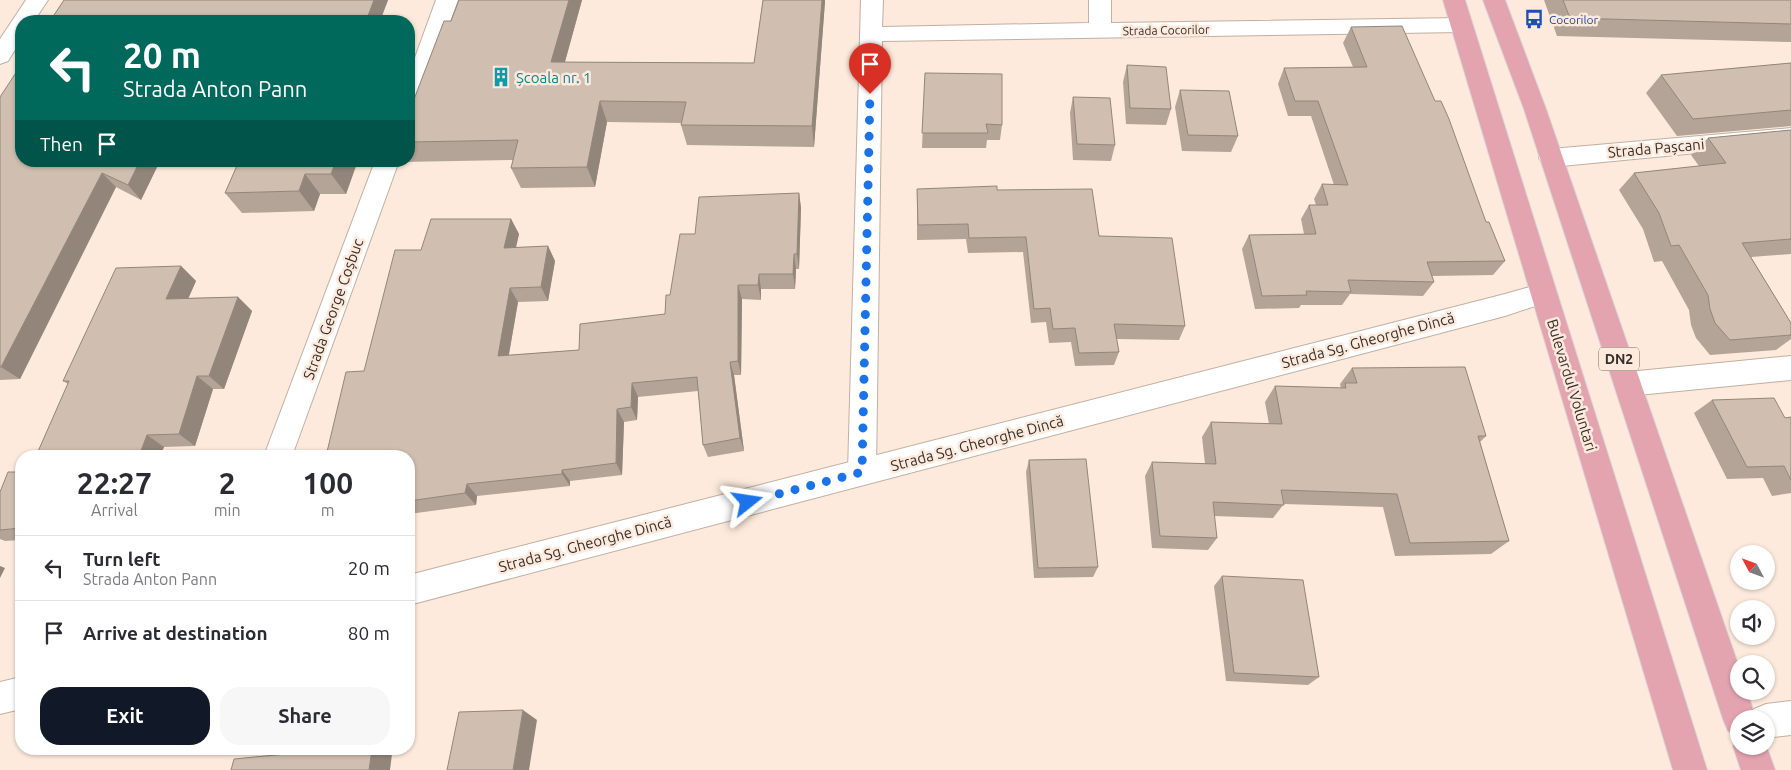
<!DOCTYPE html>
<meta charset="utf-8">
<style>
body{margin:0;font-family:Ubuntu,sans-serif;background:#f7f7f7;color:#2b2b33;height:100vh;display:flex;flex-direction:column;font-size:19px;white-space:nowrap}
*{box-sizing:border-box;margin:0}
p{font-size:16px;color:#7c7c81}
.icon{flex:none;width:28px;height:28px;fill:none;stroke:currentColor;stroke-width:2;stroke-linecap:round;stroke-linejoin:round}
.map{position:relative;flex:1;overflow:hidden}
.sheet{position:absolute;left:15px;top:450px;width:400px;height:305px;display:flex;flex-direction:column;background:#fff;border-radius:20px;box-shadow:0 1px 4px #0004}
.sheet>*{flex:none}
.banner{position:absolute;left:15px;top:15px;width:400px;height:152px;border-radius:20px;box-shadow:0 1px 4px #0004;background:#00695c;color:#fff;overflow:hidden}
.needle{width:32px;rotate:311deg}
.fabs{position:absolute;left:1730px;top:545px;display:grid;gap:10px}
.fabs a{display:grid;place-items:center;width:45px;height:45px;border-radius:50%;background:#fff;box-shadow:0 1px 4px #0004;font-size:25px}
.pin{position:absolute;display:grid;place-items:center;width:42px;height:42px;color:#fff;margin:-51px -21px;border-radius:50% 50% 50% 0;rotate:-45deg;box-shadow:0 0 5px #0007}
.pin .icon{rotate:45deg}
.me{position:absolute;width:55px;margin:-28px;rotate:75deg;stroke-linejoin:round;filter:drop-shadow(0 0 4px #0008)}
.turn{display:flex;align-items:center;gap:18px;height:105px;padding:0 25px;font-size:22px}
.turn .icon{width:65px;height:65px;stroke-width:2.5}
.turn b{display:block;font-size:35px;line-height:42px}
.then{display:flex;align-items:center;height:48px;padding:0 25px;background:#0003;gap:10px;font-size:19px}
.eta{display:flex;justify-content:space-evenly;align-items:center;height:85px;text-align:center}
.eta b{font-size:30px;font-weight:600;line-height:35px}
.primary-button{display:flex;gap:10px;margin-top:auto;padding:10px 25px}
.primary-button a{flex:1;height:58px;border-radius:20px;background:#111827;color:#fff;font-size:20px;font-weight:600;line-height:58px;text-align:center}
.primary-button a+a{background:#f7f7f7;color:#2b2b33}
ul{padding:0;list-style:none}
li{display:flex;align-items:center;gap:15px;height:65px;padding:0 25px;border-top:1px solid #e1e1e2}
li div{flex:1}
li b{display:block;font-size:19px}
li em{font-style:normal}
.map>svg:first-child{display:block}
</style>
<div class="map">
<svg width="1791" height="770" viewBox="0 0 1791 770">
<rect width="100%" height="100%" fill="#fdeadc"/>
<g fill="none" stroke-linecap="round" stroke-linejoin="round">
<defs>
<g id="minor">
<polygon points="436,0 458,0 420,103 417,109 409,111 409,74"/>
<polygon points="861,0 883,0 882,27 1089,23 1089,0 1111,0 1111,23 1461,18 1469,20 1472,25 1469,30 1461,32 882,41 876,472 872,481 862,485 852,481 848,472"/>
<polygon points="1791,128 1791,144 1551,167 1543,164 1539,158 1543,152 1551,149"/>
<polygon points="375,161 399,161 292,456 264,456"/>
<polygon points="1791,356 1791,380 1628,396 1618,392 1614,384 1618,376 1628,372"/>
<polygon points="1791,701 1791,735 1766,738 1766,719 1750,719 1754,709 1766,704"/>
</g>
<g id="tertiary">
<polygon points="26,0 48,0 34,21 21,21 21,40 8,61 0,64 0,39"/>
<polygon points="1544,283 1553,286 1557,293 1553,300 1505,316 409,605 409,575 1505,294"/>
<polygon points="21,677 21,709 0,714 0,682"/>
</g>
<g id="trunk">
<polygon points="1443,0 1465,0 1707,770 1673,770"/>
<polygon points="1483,0 1505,0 1546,109 1739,667 1739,691 1747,691 1756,719 1739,719 1739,746 1766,746 1766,745 1775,770 1741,770 1733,746 1738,735 1728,731 1723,719 1524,109"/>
</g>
</defs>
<use href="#minor" stroke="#c1afa1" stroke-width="2"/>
<use href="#tertiary" stroke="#c1afa1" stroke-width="2"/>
<use href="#trunk" stroke="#d7d5d4" stroke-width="2"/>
<use href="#minor" fill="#fff" fill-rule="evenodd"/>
<use href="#tertiary" fill="#fff" fill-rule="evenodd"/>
<use href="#trunk" fill="#e3a4b0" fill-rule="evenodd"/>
</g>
<g fill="#b3a497">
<polygon points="64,0 388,0 380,21 50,21"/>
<polygon points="459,0 582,0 565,62 754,63 763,0 825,0 814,147 687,145 681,125 682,123 607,122 595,187 521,188 511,168 513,160 401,162 400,161 409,161 409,107 411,107 451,21"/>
<polygon points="1544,0 1791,0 1791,42 1557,36"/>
<polygon points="1351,27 1486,222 1505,261 1493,275 1432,276 1434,282 1423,296 1350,294 1342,305 1301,305 1299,308 1255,309 1242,249 1249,235 1304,234 1301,219 1309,205 1316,205 1314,199 1322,184 1334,185 1311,116 1288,116 1278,84 1284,68 1353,67 1343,43"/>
<polygon points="1791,63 1791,126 1677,136 1646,93 1661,75"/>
<polygon points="1127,65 1171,109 1166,125 1126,124 1123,82"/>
<polygon points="925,73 1002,125 1000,140 987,140 986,148 922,148"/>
<polygon points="1180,90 1238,136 1231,152 1182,151 1175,107"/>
<polygon points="0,97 160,161 141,200 116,187 20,379 0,380"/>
<polygon points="1073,97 1115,145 1111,161 1073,160 1070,113"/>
<polygon points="1791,130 1791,254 1751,257 1791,323 1791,339 1776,350 1710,355 1696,338 1691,325 1689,310 1662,261 1654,262 1643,229 1619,190 1634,173 1699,166 1691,155 1708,138"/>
<polygon points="239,161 373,161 372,163 357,163 346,194 320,194 314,211 242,213 225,193"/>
<polygon points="917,189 997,190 1099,236 1185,326 1179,340 1116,339 1119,352 1114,365 1075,366 1071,342 1049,343 1046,322 1031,323 1023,252 968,253 966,239 917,240"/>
<polygon points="799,193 801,208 799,269 796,269 795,289 761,289 761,300 742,299 741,375 734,375 744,451 708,457 703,445 698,391 638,397 637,420 624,422 622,475 570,481 570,486 477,496 476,505 409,514 409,456 327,452 364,371 421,250 511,219 519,234 516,248 548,246 555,261 548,301 518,302 509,355 579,350 665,314 670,295 695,234"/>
<polygon points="181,266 196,281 188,298 238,297 252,311 224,389 213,389 195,446 164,447 160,456 36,456 68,384 63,381"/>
<polygon points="1352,368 1486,436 1480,442 1509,541 1491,554 1395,556 1383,507 1284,504 1273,518 1214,516 1217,538 1208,550 1152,548 1145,476 1152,462 1205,464 1202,437 1211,422 1269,424 1265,402 1275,386 1341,388 1340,384"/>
<polygon points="1712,400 1785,418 1791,417 1791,493 1772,496 1763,478 1727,479 1694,413"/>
<polygon points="1029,460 1098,567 1093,577 1034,578 1026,472"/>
<polygon points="21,472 21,540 5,541 0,539 0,492"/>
<polygon points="1222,576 1319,677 1308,685 1226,681 1214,586"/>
</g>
<g fill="#92867b">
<polygon points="374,0 388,0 380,21 366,21"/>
<polygon points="569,0 582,0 559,83 551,62"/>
<polygon points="822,0 825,0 825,2 814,147 812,126"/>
<polygon points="600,101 607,122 595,187 587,167"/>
<polygon points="140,161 160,161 141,200 128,185"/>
<polygon points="336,161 356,161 357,163 346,194 331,174"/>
<polygon points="102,173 116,187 20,379 1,367"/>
<polygon points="305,174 320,194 314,211 299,191"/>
<polygon points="799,193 801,208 799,269 797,254"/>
<polygon points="511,219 519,234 512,263 504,248"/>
<polygon points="548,246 555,261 548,301 541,287"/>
<polygon points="794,254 796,269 795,289 793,274"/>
<polygon points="181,266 196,281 182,313 166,299"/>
<polygon points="759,274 761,289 761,300 758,285"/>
<polygon points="738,285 742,299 741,375 738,361"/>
<polygon points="510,288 518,302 506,370 498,356"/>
<polygon points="238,297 252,311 224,389 209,376"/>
<polygon points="730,362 734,375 744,451 740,438"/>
<polygon points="197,376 213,389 195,446 179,434"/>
<polygon points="632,383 638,397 637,420 631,407"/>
<polygon points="617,409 624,422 622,475 616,463"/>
<polygon points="147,435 164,447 160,456 139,456"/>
<polygon points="562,470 570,481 570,486 562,474"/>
<polygon points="467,484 477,496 476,505 465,493"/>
<polygon points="0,566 5,568 0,578"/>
<polygon points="523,710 537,720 529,770 513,770"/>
<polygon points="372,749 381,749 392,754 390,770 369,770"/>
</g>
<g fill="#d0bfb0" stroke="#92867b">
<polygon points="64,0 374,0 366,21 274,21 276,19 188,19 187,21 50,21"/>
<polygon points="459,0 569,0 551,62 754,63 763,0 822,0 812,126 681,125 686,102 600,101 587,167 511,168 518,140 409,142 409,107 411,107 444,21 451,21"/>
<polygon points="1563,0 1791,0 1791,24 1570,18"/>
<polygon points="1402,26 1435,101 1441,101 1449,119 1486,222 1489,222 1505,261 1427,262 1434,282 1348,280 1351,292 1306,291 1307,295 1262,296 1249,235 1316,234 1309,205 1328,205 1322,184 1348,185 1318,101 1295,101 1284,68 1367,67 1351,27"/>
<polygon points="1791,63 1791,110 1693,119 1661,75"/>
<polygon points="21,65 21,161 140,161 128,185 102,173 1,367 0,367 0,97"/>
<polygon points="1127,65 1166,67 1171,109 1130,108"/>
<polygon points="925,73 1002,74 1002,125 986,124 988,133 922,133"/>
<polygon points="1180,90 1229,91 1238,136 1188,135"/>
<polygon points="1073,97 1110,98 1115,145 1077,144"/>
<polygon points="1791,130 1791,239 1742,243 1791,323 1791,335 1730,340 1715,323 1710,309 1708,295 1679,245 1671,246 1659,213 1634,173 1726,163 1708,138"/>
<polygon points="239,161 336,161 331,174 305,174 299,191 225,193"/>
<polygon points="997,186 997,190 1092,189 1099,236 1172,238 1185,326 1114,324 1119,352 1079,353 1075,328 1053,329 1050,308 1034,309 1026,237 969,238 968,224 918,225 917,189"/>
<polygon points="799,193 797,254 794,254 793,274 759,274 758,285 738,285 738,361 730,362 740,438 703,445 697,377 632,383 631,407 617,409 616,463 562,470 562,474 467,484 465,493 409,501 409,456 312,456 312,453 327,452 346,372 364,371 395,250 421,250 431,219 511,219 504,248 548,246 541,287 510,288 498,356 579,350 580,324 665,314 666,295 670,295 680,234 695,234 699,197"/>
<polygon points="181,266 166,299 238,297 209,376 197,376 179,434 147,435 139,456 36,456 69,381 63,381 116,268"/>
<polygon points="1465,367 1486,436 1478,436 1509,541 1410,543 1397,494 1281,490 1284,505 1213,502 1217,538 1160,536 1152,462 1216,464 1211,422 1282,424 1275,386 1346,388 1345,383 1357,383 1352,368"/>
<polygon points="1774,398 1785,418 1791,417 1791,480 1784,466 1747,467 1712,400"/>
<polygon points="1086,459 1098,567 1038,568 1029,460"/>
<polygon points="8,472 21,472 21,528 0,530 0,492"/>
<polygon points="1222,576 1303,580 1319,677 1234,673"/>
<polygon points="523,710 513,770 447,770 459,712"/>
<polygon points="338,749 372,749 369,770 231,770 234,759"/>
</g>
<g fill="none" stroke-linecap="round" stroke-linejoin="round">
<polyline stroke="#1a73e8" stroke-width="9" stroke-dasharray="0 16.2" points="748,502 862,472 870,94"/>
</g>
<defs>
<symbol id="bus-bare" viewBox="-9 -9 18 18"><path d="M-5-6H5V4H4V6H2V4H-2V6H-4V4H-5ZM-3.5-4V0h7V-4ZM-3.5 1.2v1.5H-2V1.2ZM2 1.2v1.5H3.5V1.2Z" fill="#1a4fb4" stroke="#fdeadc" stroke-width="2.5" paint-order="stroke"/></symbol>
<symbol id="building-bare" viewBox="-9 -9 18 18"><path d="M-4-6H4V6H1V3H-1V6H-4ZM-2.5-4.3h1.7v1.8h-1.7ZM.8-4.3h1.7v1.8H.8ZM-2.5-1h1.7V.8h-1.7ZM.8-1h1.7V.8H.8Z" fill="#0f9aa8" stroke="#fdeadc" stroke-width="2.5" paint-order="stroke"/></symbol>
</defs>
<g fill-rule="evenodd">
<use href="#bus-bare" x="1520" y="5" width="28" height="28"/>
<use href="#building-bare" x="487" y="63" width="28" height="28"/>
</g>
<g text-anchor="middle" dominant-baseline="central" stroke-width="5" stroke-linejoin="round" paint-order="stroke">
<g font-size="12" fill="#164399" stroke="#fdeadc" text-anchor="start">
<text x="1549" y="19">Cocorilor</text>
</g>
<g font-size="12" fill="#362f2a" stroke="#fdeadc">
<text transform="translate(1166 30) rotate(-1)">Strada Cocorilor</text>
</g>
<rect fill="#fdeadc" stroke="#72675f" stroke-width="1" x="1599" y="347.5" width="40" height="23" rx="4"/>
<g font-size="14" font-weight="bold" fill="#362f2a">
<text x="1619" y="359">DN2</text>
</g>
<g font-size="15" fill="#0d838f" stroke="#fdeadc" text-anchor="start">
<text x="516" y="77">Școala nr. 1</text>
</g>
<g font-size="15" fill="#362f2a" stroke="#fdeadc">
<text transform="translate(1656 148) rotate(-5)">Strada Pașcani</text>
<text transform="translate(333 309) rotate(-70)">Strada George Coșbuc</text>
<text transform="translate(1368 340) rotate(-15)">Strada Sg. Gheorghe Dincă</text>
<text transform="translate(1572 385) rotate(73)">Bulevardul Voluntari</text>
<text transform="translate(977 443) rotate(-15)">Strada Sg. Gheorghe Dincă</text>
<text transform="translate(585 544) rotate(-15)">Strada Sg. Gheorghe Dincă</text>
</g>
</g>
</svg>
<div class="fabs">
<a><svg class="needle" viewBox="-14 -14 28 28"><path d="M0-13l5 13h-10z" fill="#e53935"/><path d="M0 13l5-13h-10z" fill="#7c7c81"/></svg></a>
<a><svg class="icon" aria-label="sound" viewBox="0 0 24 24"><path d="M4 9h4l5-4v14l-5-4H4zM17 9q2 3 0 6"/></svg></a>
<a><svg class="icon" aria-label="search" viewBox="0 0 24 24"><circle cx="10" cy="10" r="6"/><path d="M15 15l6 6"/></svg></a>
<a><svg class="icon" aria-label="layers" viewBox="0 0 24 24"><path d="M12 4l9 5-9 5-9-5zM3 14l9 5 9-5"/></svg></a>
</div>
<div class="pin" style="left:870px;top:94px;background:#d93025"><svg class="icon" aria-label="arrive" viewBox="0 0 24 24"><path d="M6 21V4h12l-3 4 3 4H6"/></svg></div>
<svg class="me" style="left:748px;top:502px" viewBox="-20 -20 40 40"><path d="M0-17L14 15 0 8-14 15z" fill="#1a73e8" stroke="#fff" stroke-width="4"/></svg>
<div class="banner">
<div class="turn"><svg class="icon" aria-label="left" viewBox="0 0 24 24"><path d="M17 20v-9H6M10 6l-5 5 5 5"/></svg><div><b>20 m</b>Strada Anton Pann</div></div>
<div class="then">Then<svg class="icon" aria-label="arrive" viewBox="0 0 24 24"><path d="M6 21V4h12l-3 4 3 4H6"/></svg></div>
</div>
<section class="sheet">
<div class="eta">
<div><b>22:27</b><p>Arrival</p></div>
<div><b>2</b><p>min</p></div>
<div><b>100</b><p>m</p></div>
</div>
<ul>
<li><svg class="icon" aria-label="left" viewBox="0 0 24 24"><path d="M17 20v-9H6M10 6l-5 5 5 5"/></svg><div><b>Turn left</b><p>Strada Anton Pann</p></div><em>20 m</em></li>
<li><svg class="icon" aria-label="arrive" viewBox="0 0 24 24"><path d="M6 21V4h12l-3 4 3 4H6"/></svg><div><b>Arrive at destination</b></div><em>80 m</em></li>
</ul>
<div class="primary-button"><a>Exit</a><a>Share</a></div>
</section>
</div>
